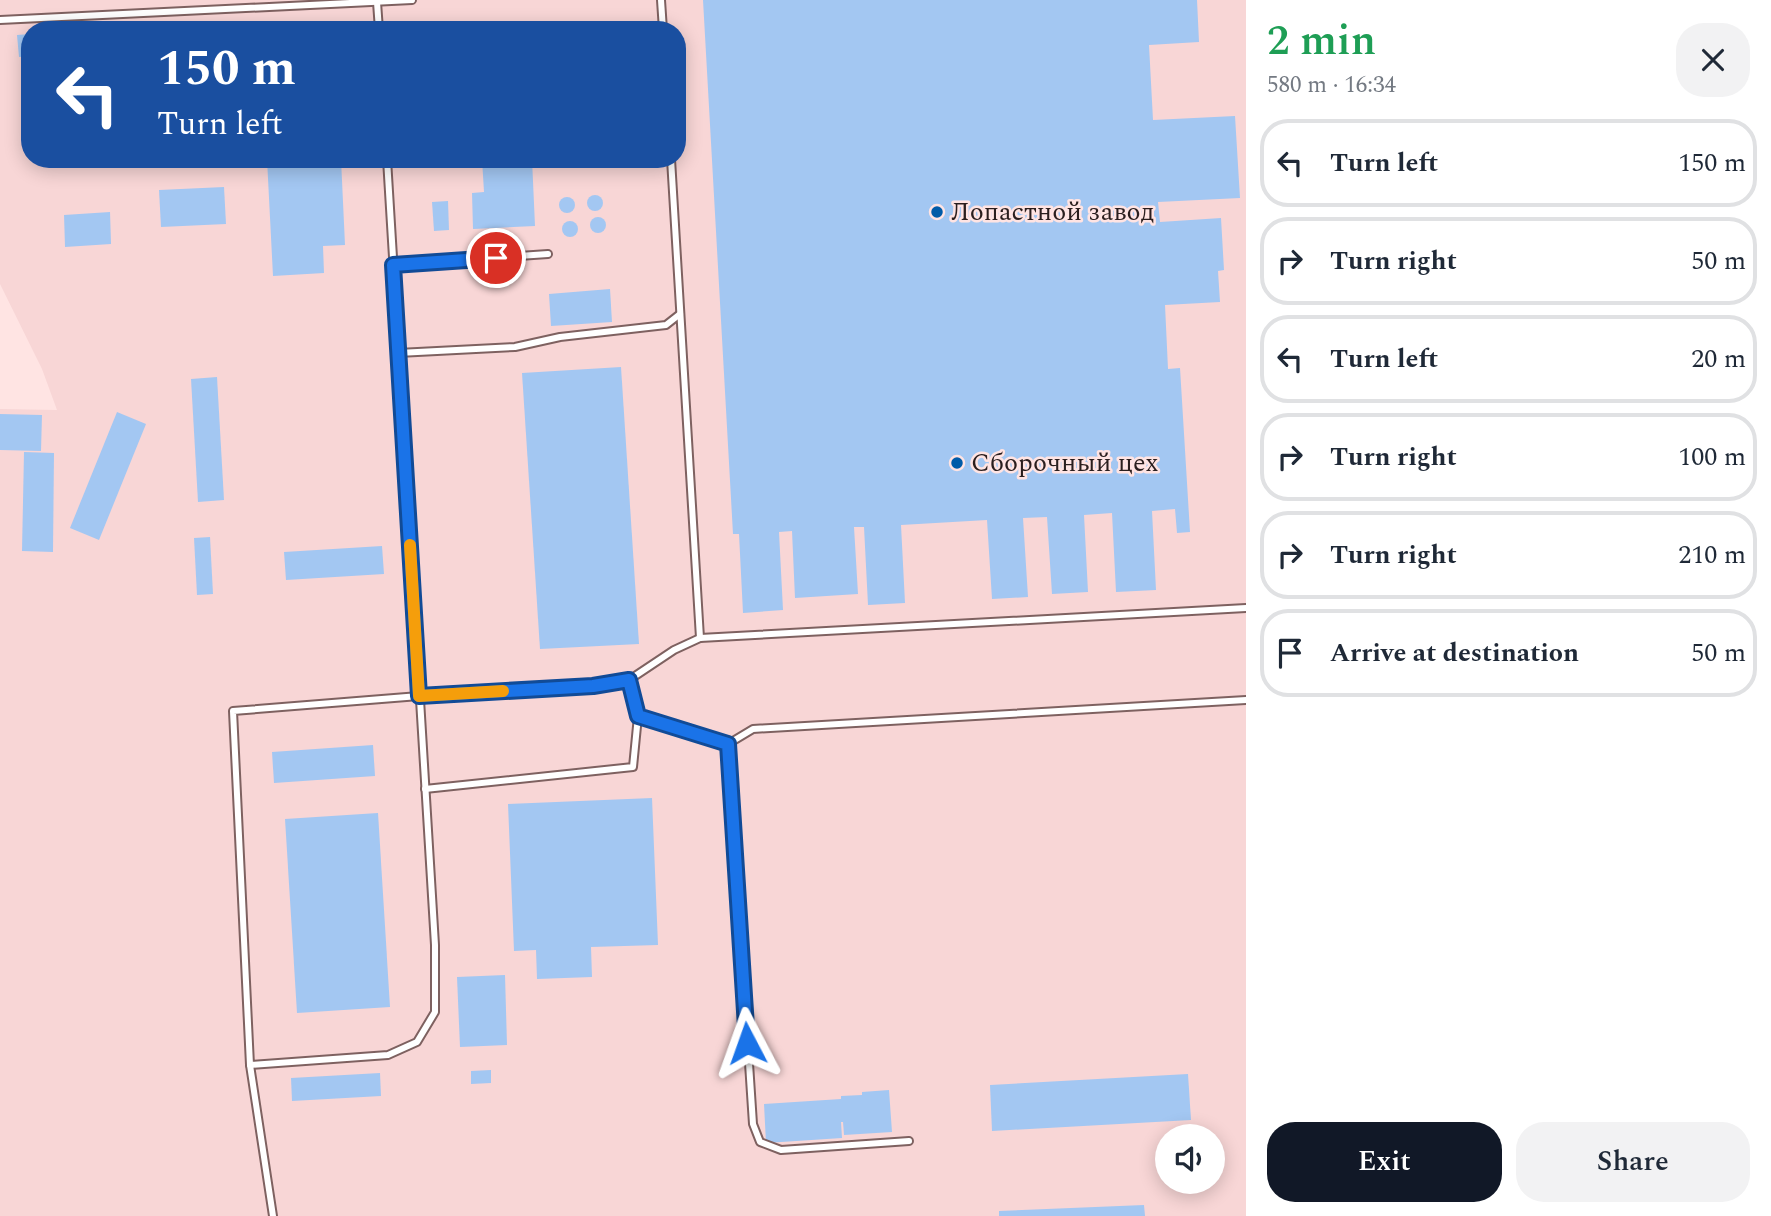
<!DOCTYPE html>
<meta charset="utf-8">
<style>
body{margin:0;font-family:Spectral,serif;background:#f2f2f3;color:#1f2937;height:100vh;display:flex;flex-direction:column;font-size:26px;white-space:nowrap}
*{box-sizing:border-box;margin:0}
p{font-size:23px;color:#747a83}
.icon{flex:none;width:38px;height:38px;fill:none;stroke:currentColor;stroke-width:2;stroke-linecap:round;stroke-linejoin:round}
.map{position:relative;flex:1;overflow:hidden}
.details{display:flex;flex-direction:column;background:#fff;width:525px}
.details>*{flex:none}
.banner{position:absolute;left:21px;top:21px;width:665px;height:147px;border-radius:28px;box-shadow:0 4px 18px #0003;background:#1a4fa0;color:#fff;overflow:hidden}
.controls{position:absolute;left:1155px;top:1124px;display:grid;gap:14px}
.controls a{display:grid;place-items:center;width:70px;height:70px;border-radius:50%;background:#fff;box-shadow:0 4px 18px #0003;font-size:35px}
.pin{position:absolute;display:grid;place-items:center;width:60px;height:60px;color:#fff;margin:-30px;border:4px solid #fff;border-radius:50%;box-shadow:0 2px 7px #0007}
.me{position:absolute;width:77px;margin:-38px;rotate:356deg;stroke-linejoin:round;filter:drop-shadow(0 0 5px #0008)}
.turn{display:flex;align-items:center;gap:24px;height:147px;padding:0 21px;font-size:32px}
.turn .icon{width:91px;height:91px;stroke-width:2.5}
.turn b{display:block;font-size:49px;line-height:60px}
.round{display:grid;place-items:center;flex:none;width:74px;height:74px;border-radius:28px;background:#f2f2f3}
.overview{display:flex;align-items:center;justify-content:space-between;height:119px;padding:0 21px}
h1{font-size:42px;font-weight:600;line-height:52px;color:#1e9e55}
.cta{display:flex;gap:14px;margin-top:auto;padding:14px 21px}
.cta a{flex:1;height:80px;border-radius:28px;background:#111827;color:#fff;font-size:28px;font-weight:600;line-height:80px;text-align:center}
.cta a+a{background:#f2f2f3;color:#1f2937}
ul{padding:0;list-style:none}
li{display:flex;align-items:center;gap:21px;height:88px;margin:0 14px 10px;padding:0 7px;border:4px solid #e0e1e3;border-radius:28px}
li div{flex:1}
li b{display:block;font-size:26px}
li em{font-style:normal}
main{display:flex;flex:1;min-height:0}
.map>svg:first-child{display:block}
</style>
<main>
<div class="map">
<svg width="1246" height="1216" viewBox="0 0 1246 1216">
<rect width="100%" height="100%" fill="#ffe4e3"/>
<path fill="#f8d6d6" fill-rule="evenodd" d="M0,0H1246V1216H0V409L57,410L42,369L0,284ZM30,30H677V159H30ZM1167,1136H1213V1181H1167Z"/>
<g fill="#a3c7f2">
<polygon points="703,0 1197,0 1199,42 1149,45 1153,120 1235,116 1240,198 1158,202 1160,222 1221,218 1224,270 1218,271 1220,302 1165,305 1168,369 1180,368 1190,532 1177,533 1175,509 1152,511 1156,590 1116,592 1112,513 1084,515 1088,592 1052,594 1047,517 1023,518 1028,597 992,599 987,520 901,525 905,603 868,605 864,527 854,527 858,594 795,598 792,531 779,532 783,610 743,613 739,534 733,534"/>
<polygon points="30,34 30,56 19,57 17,35"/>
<polygon points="267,159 341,159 345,245 323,246 324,273 273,276"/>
<polygon points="482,159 532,159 535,226 473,229 472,193 484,192"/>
<polygon points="224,187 226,224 161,227 159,190"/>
<circle cx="595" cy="203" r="8"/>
<circle cx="567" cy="205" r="8"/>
<polygon points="448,201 449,230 434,231 432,202"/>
<polygon points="110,212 111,244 65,247 64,215"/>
<circle cx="598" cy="225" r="8"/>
<circle cx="570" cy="229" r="8"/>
<polygon points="610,289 612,322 551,326 549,294"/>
<polygon points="621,367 639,644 540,649 522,373"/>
<polygon points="217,377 224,500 198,502 191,379"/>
<polygon points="117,412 146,424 99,540 70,528"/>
<polygon points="0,414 42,415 41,451 0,450"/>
<polygon points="24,452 54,453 53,552 22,551"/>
<polygon points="210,537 213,594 197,595 194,538"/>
<polygon points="382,546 384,574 286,580 284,552"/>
<polygon points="373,745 375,776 274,783 272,752"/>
<polygon points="652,798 658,945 591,947 592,977 537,979 536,950 514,951 508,804"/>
<polygon points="378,813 390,1007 297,1013 285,819"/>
<polygon points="505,975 507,1045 460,1047 457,977"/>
<polygon points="491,1070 491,1083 471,1084 471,1071"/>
<polygon points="380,1073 381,1096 292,1101 291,1078"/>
<polygon points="1188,1074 1191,1120 992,1131 990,1085"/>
<polygon points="889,1090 892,1132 844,1135 843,1122 841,1122 842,1138 766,1143 764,1104 841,1099 841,1096 862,1095 862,1092"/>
<polygon points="1144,1205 1145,1216 999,1216 999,1211"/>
</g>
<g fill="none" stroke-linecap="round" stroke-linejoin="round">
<defs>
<g id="lane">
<polyline points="661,0 663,30"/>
<polyline points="377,2 379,30"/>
<polyline points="0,20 412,0"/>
<polyline points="671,159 700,638"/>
<polyline points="393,265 548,254"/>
<polyline points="398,353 515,347 560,337 666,325 680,314"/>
<polyline points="629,680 638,716 728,744 753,729 1246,700"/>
<polyline points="728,744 753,1124 760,1142 781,1150 909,1141"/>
<polyline points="425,789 633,767 638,716"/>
<polyline points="250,1065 388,1055 417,1042 435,1012 435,945 387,159"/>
<polyline points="273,1216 250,1065 233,711 419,696 593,686 629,680 674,650 700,638 1246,608"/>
</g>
</defs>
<use href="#lane" stroke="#7e6160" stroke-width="10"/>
<use href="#lane" stroke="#fff" stroke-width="6"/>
</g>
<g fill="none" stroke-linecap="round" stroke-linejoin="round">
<defs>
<polyline id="route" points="496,258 393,265 419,696 593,686 629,680 638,716 728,744 747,1043"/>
</defs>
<use href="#route" stroke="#114b97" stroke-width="18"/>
<use href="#route" stroke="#1a73e8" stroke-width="12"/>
<polyline stroke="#f59e0b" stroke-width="12" points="410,545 419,696 503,691"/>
</g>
<g fill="#005ba8" stroke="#ffe4e3" stroke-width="2.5">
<circle cx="937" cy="212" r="7"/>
<circle cx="957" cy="463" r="7"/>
</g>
<g text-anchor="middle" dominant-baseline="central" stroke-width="5" stroke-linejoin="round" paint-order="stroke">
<g font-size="26" fill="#2a1e1e" stroke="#ffe4e3" text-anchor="start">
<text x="951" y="212">Лопастной завод</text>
<text x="971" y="463">Сборочный цех</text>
</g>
</g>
</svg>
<div class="controls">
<a><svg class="icon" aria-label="sound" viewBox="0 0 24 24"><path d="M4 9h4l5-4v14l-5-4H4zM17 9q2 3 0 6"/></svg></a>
</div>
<div class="pin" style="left:496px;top:258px;background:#d93025"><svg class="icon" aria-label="arrive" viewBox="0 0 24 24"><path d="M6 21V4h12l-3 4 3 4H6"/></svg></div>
<svg class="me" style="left:747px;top:1043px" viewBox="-20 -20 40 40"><path d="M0-17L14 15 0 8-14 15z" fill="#1a73e8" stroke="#fff" stroke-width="4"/></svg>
<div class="banner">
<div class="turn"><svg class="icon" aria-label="left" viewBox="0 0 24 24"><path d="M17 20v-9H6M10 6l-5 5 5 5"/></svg><div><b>150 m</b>Turn left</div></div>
</div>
</div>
<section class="details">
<div class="overview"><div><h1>2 min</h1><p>580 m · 16:34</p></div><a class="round"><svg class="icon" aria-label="close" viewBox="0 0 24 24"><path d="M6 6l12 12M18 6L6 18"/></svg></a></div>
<ul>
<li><svg class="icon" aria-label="left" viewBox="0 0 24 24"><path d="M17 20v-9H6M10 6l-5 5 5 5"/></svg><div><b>Turn left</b></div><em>150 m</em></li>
<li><svg class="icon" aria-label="right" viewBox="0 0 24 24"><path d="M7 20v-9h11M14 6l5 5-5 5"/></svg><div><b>Turn right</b></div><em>50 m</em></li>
<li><svg class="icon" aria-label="left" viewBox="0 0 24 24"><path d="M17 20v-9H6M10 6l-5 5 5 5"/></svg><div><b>Turn left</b></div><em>20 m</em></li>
<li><svg class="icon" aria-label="right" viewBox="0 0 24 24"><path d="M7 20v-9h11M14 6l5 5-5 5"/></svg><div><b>Turn right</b></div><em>100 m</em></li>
<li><svg class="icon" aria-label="right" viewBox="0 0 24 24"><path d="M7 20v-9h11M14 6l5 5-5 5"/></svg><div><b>Turn right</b></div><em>210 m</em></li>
<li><svg class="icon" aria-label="arrive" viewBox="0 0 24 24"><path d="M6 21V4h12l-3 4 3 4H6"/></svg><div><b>Arrive at destination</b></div><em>50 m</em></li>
</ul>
<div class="cta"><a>Exit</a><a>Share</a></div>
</section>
</main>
